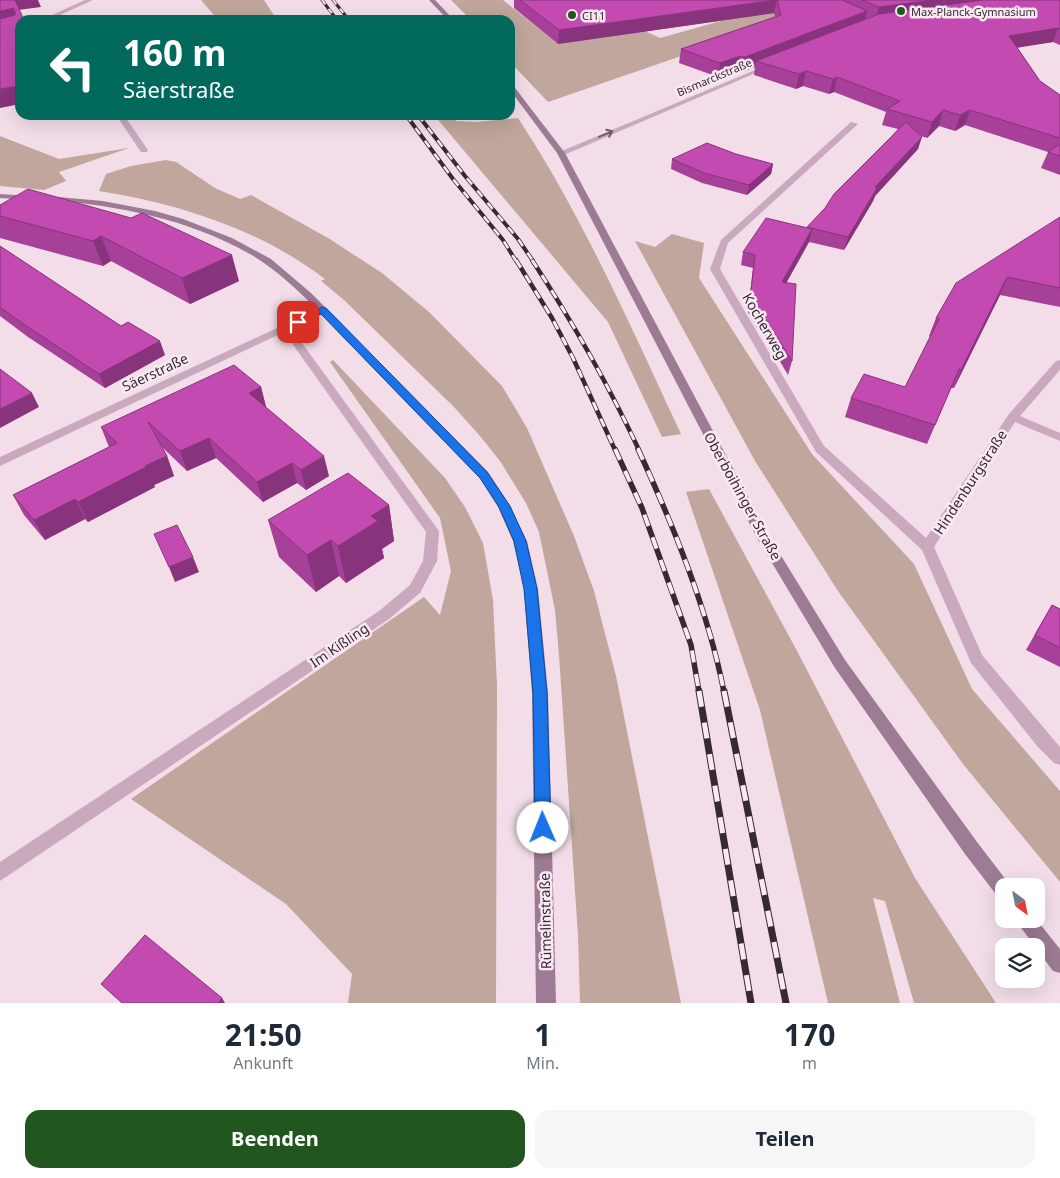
<!DOCTYPE html>
<html lang="de">
<meta charset="utf-8">
<style>
body{margin:0;font-family:"Noto Sans",sans-serif;background:#f6f6f7;color:#1f2937;height:100vh;display:flex;flex-direction:column;font-size:19px;white-space:nowrap}
*{box-sizing:border-box;margin:0}
p{font-size:16px;color:#747a83}
.icon{flex:none;width:28px;height:28px;fill:none;stroke:currentColor;stroke-width:2;stroke-linecap:round;stroke-linejoin:round}
.map{position:relative;height:1003px;overflow:hidden}
.sheet{display:flex;flex-direction:column;background:#fff;flex:1}
.sheet>*{flex:none}
.guide{position:absolute;left:15px;top:15px;width:500px;height:105px;border-radius:15px;box-shadow:0 5px 20px #0002;background:#00695c;color:#fff;overflow:hidden}
.needle{width:32px;rotate:148deg}
.controls{position:absolute;left:995px;top:878px;display:grid;gap:10px}
.controls a{display:grid;place-items:center;width:50px;height:50px;border-radius:10px;background:#fff;box-shadow:0 5px 20px #0002;font-size:25px}
.pin{position:absolute;display:grid;place-items:center;width:42px;height:42px;color:#fff;margin:-21px;border-radius:10px;box-shadow:0 2px 8px #0006}
.me{position:absolute;width:55px;margin:-28px;rotate:359deg;stroke-linejoin:round;filter:drop-shadow(0 0 4px #0008)}
.turn{display:flex;align-items:center;gap:18px;height:105px;padding:0 25px;font-size:22px}
.turn .icon{width:65px;height:65px;stroke-width:2.5}
.turn b{display:block;font-size:35px;line-height:42px}
.eta{display:flex;justify-content:space-evenly;align-items:center;height:85px;text-align:center}
.eta b{font-size:30px;font-weight:700;line-height:35px}
.action{display:flex;gap:10px;margin-top:auto;padding:10px 25px}
.action a{flex:1;height:58px;border-radius:15px;background:#21571f;color:#fff;font-size:20px;font-weight:700;line-height:58px;text-align:center}
.action a+a{background:#f6f6f7;color:#1f2937}
.map>svg:first-child{display:block}
</style>
<div class="map">
<svg width="1060" height="1003" viewBox="0 0 1060 1003">
<rect width="100%" height="100%" fill="#f2dde9"/>
<g fill="#c0a69d">
<polygon points="201,0 264,0 277,20 218,20"/>
<polygon points="451,0 503,0 558,44 645,31 660,38 789,2 817,13 690,53 548,102 510,62 510,20 471,20"/>
<path d="M434,115H451L456,121L476,122L518,118C583,217 631,327 681,434L662,437L608,322Z"/>
<polygon points="0,136 59,159 129,148 59,172 66,181 44,190 0,186"/>
<path d="M166,160L176,162L215,188L240,199L251,195L328,238L382,273L429,312L502,386L527,428L574,536L594,591L616,676L681,1003H580L578,935L559,655L555,610L539,532L526,503L500,461L480,436L454,407L344,300L321,281L325,279C259,229 180,204 99,191L106,174L131,166Z"/>
<polygon points="672,234 704,243 699,278 812,454 914,564 972,689 1060,791 1060,882 963,764 838,591 755,461 635,241 655,247"/>
<polygon points="333,360 445,478 465,507 483,543 493,600 497,686 496,1003 348,1003 352,974 286,904 131,799 424,597 440,615 451,571 440,518 330,362"/>
<polygon points="709,489 796,649 915,878 996,1003 914,1003 885,901 873,898 900,1003 828,1003 760,710 686,492"/>
</g>
<g fill="none" stroke-linecap="round" stroke-linejoin="round">
<g fill="#caa9be" fill-rule="evenodd">
<polygon points="85,0 93,0 49,20 41,20"/>
<polygon points="767,65 772,66 564,155 557,153"/>
<polygon points="116,115 124,115 148,150 147,152 141,152"/>
<polygon points="851,122 858,124 728,243 720,269 824,446 926,538 1009,414 1056,361 1060,360 1060,370 1020,416 1060,433 1060,441 1015,422 934,547 982,655 1060,747 1060,765 1054,763 1037,746 971,663 922,550 816,452 710,269 721,240"/>
<polygon points="322,307 327,310 325,312 291,328 439,531 437,561 420,593 389,619 0,881 0,862 379,611 410,585 423,561 426,532 284,332 0,466 0,457"/>
</g>
<g fill="#9d7b94" fill-rule="evenodd">
<polygon points="429,0 435,0 454,20 448,20"/>
<polygon points="510,83 512,84 565,153 769,536 845,660 977,842 1010,885 1011,886 1004,886 1004,900 998,897 965,854 835,668 757,538 557,153 510,90"/>
<polygon points="0,194 31,196 35,198 31,200 0,198"/>
<path d="M47,196L103,201L155,211L183,219L232,238L271,259L311,293L488,472L510,506L527,541L538,589L548,693L556,1003H536L532,693L524,589L513,541L498,507L480,478C435,433 392,387 348,342C317,310 288,276 250,254C188,219 120,206 50,200H47Z"/>
<polygon points="1016,919 1036,919 1060,949 1060,973 1053,971 1019,925"/>
</g>
<defs>
<g id="rail-far4">
<polyline points="322,0 337,20"/>
<polyline points="333,0 349,20"/>
</g>
<g id="rail-far3">
<polyline points="406,115 453,179 503,240 516,261"/>
<polyline points="418,115 465,176 518,239 533,261"/>
</g>
<g id="rail-far2">
<polyline points="516,260 552,318 573,358 615,450"/>
<path d="M532,260C572,321 608,384 639,450"/>
</g>
<g id="rail-far1">
<polyline points="615,449 642,508 691,645 699,692"/>
<path d="M638,449C673,525 708,610 724,692"/>
</g>
<g id="rail">
<polyline points="699,691 751,1003"/>
<polyline points="724,691 786,1003"/>
</g>
</defs>
<use href="#rail-far4" stroke="#372934" stroke-width="3"/>
<use href="#rail-far3" stroke="#372934" stroke-width="4"/>
<use href="#rail-far2" stroke="#372934" stroke-width="4.5"/>
<use href="#rail-far1" stroke="#372934" stroke-width="5.5"/>
<use href="#rail" stroke="#372934" stroke-width="7"/>
<use href="#rail-far4" stroke="#f9e9f2" stroke-width="2" stroke-dasharray="5.5" stroke-linecap="butt"/>
<use href="#rail-far3" stroke="#f9e9f2" stroke-width="2.5" stroke-dasharray="8" stroke-linecap="butt"/>
<use href="#rail-far2" stroke="#f9e9f2" stroke-width="3" stroke-dasharray="9" stroke-linecap="butt"/>
<use href="#rail-far1" stroke="#f9e9f2" stroke-width="4" stroke-dasharray="12" stroke-linecap="butt"/>
<use href="#rail" stroke="#f9e9f2" stroke-width="5" stroke-dasharray="16" stroke-linecap="butt"/>
</g>
<g fill="#a74098">
<polygon points="514,0 1060,0 1060,45 1053,42 1017,47 1040,81 1060,95 1060,175 1041,168 1048,152 965,125 955,131 939,126 927,138 921,136 918,149 875,196 873,201 844,250 809,242 786,283 792,361 788,375 760,328 759,331 748,312 753,268 741,265 743,252 807,228 898,129 882,125 886,112 834,92 829,94 803,86 796,89 754,75 755,67 743,72 738,70 718,77 679,63 681,49 775,17 774,13 558,44 514,8"/>
<polygon points="672,159 773,164 771,174 747,195 702,183 671,169"/>
<polygon points="0,205 131,218 239,281 190,304 111,261 103,266 0,238"/>
<polygon points="1060,217 1060,307 1000,295 954,388 951,388 927,444 845,417 851,398 905,387 930,337 929,336 936,318"/>
<polygon points="0,246 165,355 105,388 28,337 0,316"/>
<polygon points="261,387 266,407 329,476 306,490 297,483 263,502 216,458 187,471 162,447 167,456 174,476 154,485 155,487 88,522 85,519 45,540 24,515 13,495 109,447 101,427"/>
<polygon points="389,505 394,541 382,549 384,558 346,583 339,576 316,592 279,557 268,520"/>
<polygon points="1052,605 1060,609 1060,667 1026,650 1043,620"/>
</g>
<g fill="#88347c">
<polygon points="14,0 38,0 41,7 18,10"/>
<polygon points="777,0 774,13 558,44 559,30"/>
<polygon points="932,0 1028,0 875,20 879,7"/>
<polygon points="14,8 20,23 0,28 0,11"/>
<polygon points="867,11 864,24 756,61 755,67 743,72 745,57"/>
<polygon points="1058,28 1053,42 1004,50 1009,36"/>
<polygon points="740,56 738,70 718,77 720,63"/>
<polygon points="806,71 803,86 796,89 799,74"/>
<polygon points="837,77 834,92 829,94 833,79"/>
<polygon points="20,86 20,104 0,108 0,89"/>
<polygon points="943,110 939,126 927,138 932,122"/>
<polygon points="970,110 965,125 955,131 960,115"/>
<polygon points="922,137 918,149 875,196 873,201 844,250 848,237 875,187"/>
<polygon points="773,164 771,174 747,195 749,185"/>
<polygon points="812,229 809,242 779,296 782,282"/>
<polygon points="101,236 111,261 103,266 93,241"/>
<polygon points="232,255 239,281 190,304 182,278"/>
<polygon points="1007,277 1000,295 954,388 961,370"/>
<polygon points="763,315 760,328 759,331 761,317"/>
<polygon points="160,341 165,355 105,388 99,374"/>
<polygon points="261,387 266,407 254,413 249,393"/>
<polygon points="32,393 39,407 0,428 0,409"/>
<polygon points="209,438 216,458 187,471 180,451"/>
<polygon points="167,456 174,476 154,485 155,487 88,522 78,502 145,466"/>
<polygon points="324,456 329,476 306,490 301,470"/>
<polygon points="292,463 297,483 263,502 257,482"/>
<polygon points="75,499 85,519 45,540 34,520"/>
<polygon points="389,505 394,541 382,549 384,558 346,583 338,546 371,516"/>
<polygon points="331,540 339,576 316,592 307,555"/>
<polygon points="193,557 199,572 175,582 169,567"/>
<polygon points="222,998 225,1003 218,1003"/>
</g>
<g fill="#c24ab1" stroke="#88347c">
<polygon points="0,0 15,0 24,20 20,20 20,86 0,89 0,19 15,15 16,10 14,8 0,11"/>
<polygon points="520,0 776,0 559,30"/>
<polygon points="777,0 842,0 867,11 745,57 740,56 720,63 681,49 781,15"/>
<polygon points="862,0 932,0 879,7"/>
<polygon points="983,0 1060,0 1060,29 1058,28 1009,36 1040,81 1060,95 1060,138 970,110 960,115 943,110 932,122 887,109 900,101 837,77 833,79 806,71 799,74 756,61 879,14"/>
<polygon points="906,122 922,137 875,187 877,188 848,237 807,227 825,208 834,194"/>
<polygon points="707,143 736,154 773,164 749,185 704,173 672,159"/>
<polygon points="1060,144 1060,156 1048,152"/>
<polygon points="28,189 131,218 142,213 232,255 182,278 101,236 93,241 0,216 0,205"/>
<polygon points="1060,217 1060,288 1007,277 961,370 959,369 935,425 851,398 864,374 905,387 939,319 936,318 956,283"/>
<polygon points="766,218 812,229 782,282 796,284 792,361 763,315 761,317 750,299 755,255 743,252"/>
<polygon points="0,246 121,326 128,322 160,341 99,374 22,323 0,307"/>
<polygon points="234,365 261,387 249,393 324,456 301,470 292,463 257,482 209,438 180,451 148,422 167,456 145,466 146,467 78,502 75,499 34,520 13,495 117,443 101,427"/>
<polygon points="0,369 32,393 0,409"/>
<polygon points="348,473 389,505 371,516 378,521 338,546 331,540 307,555 268,520"/>
<polygon points="177,525 193,557 169,567 154,534"/>
<polygon points="1052,605 1060,609 1060,648 1035,635"/>
<polygon points="145,935 222,998 218,1003 122,1003 101,984"/>
</g>
<defs><path id="oneway-shaft" d="M-6 0H5M1.5-3L5.5 0L1.5 3" fill="none" stroke-width="1.6" stroke-linecap="round" stroke-linejoin="round" transform="scale(1.25)"/></defs>
<use stroke="#725c6b" href="#oneway-shaft" transform="translate(606 134) rotate(-23)"/>
<polygon fill="#1a73e8" stroke="#114b97" points="322,307 326,308 487,472 510,506 526,541 537,589 547,693 551,828 548,834 543,836 538,834 535,828 533,693 524,589 514,541 499,507 480,478 321,314 301,324 298,324 293,322"/>
<g fill="#21571f" stroke="#f9e9f2" stroke-width="2">
<circle cx="901" cy="11" r="5"/>
<circle cx="572" cy="15" r="5"/>
</g>
<g text-anchor="middle" dominant-baseline="central" stroke-width="5" stroke-linejoin="round" paint-order="stroke">
<g font-size="11" fill="#372934" stroke="#f9e9f2" text-anchor="start">
<text x="911" y="11">Max-Planck-Gymnasium</text>
<text x="582" y="15">CI11</text>
</g>
<g font-size="11" fill="#372934" stroke="#f9e9f2">
<text transform="translate(714 77) rotate(-23)">Bismarckstraße</text>
</g>
<g font-size="14" fill="#372934" stroke="#f9e9f2">
<text transform="translate(765 326) rotate(60)">Kocherweg</text>
<text transform="translate(155 372) rotate(-25)">Säerstraße</text>
<text transform="translate(970 482) rotate(-57)">Hindenburgstraße</text>
<text transform="translate(743 496) rotate(61)">Oberboihinger Straße</text>
<text transform="translate(339 645) rotate(-34)">Im Kißling</text>
<text transform="translate(545 921) rotate(-91)">Rümelinstraße</text>
</g>
</g>
</svg>
<div class="controls">
<a><svg class="needle" viewBox="-14 -14 28 28"><path d="M0-13l5 13h-10z" fill="#e53935"/><path d="M0 13l5-13h-10z" fill="#747a83"/></svg></a>
<a><svg class="icon" aria-label="layers" viewBox="0 0 24 24"><path d="M12 4l9 5-9 5-9-5zM3 14l9 5 9-5"/></svg></a>
</div>
<div class="pin" style="left:298px;top:322px;background:#d93025"><svg class="icon" aria-label="arrive" viewBox="0 0 24 24"><path d="M6 21V4h12l-3 4 3 4H6"/></svg></div>
<svg class="me" style="left:543px;top:828px" viewBox="-20 -20 40 40"><circle r="19" fill="#fff"/><path d="M0-13L10 11 0 6-10 11z" fill="#1a73e8"/></svg>
<div class="guide">
<div class="turn"><svg class="icon" aria-label="left" viewBox="0 0 24 24"><path d="M17 20v-9H6M10 6l-5 5 5 5"/></svg><div><b>160 m</b>Säerstraße</div></div>
</div>
</div>
<section class="sheet">
<div class="eta">
<div><b>21:50</b><p>Ankunft</p></div>
<div><b>1</b><p>Min.</p></div>
<div><b>170</b><p>m</p></div>
</div>
<div class="action"><a>Beenden</a><a>Teilen</a></div>
</section>
